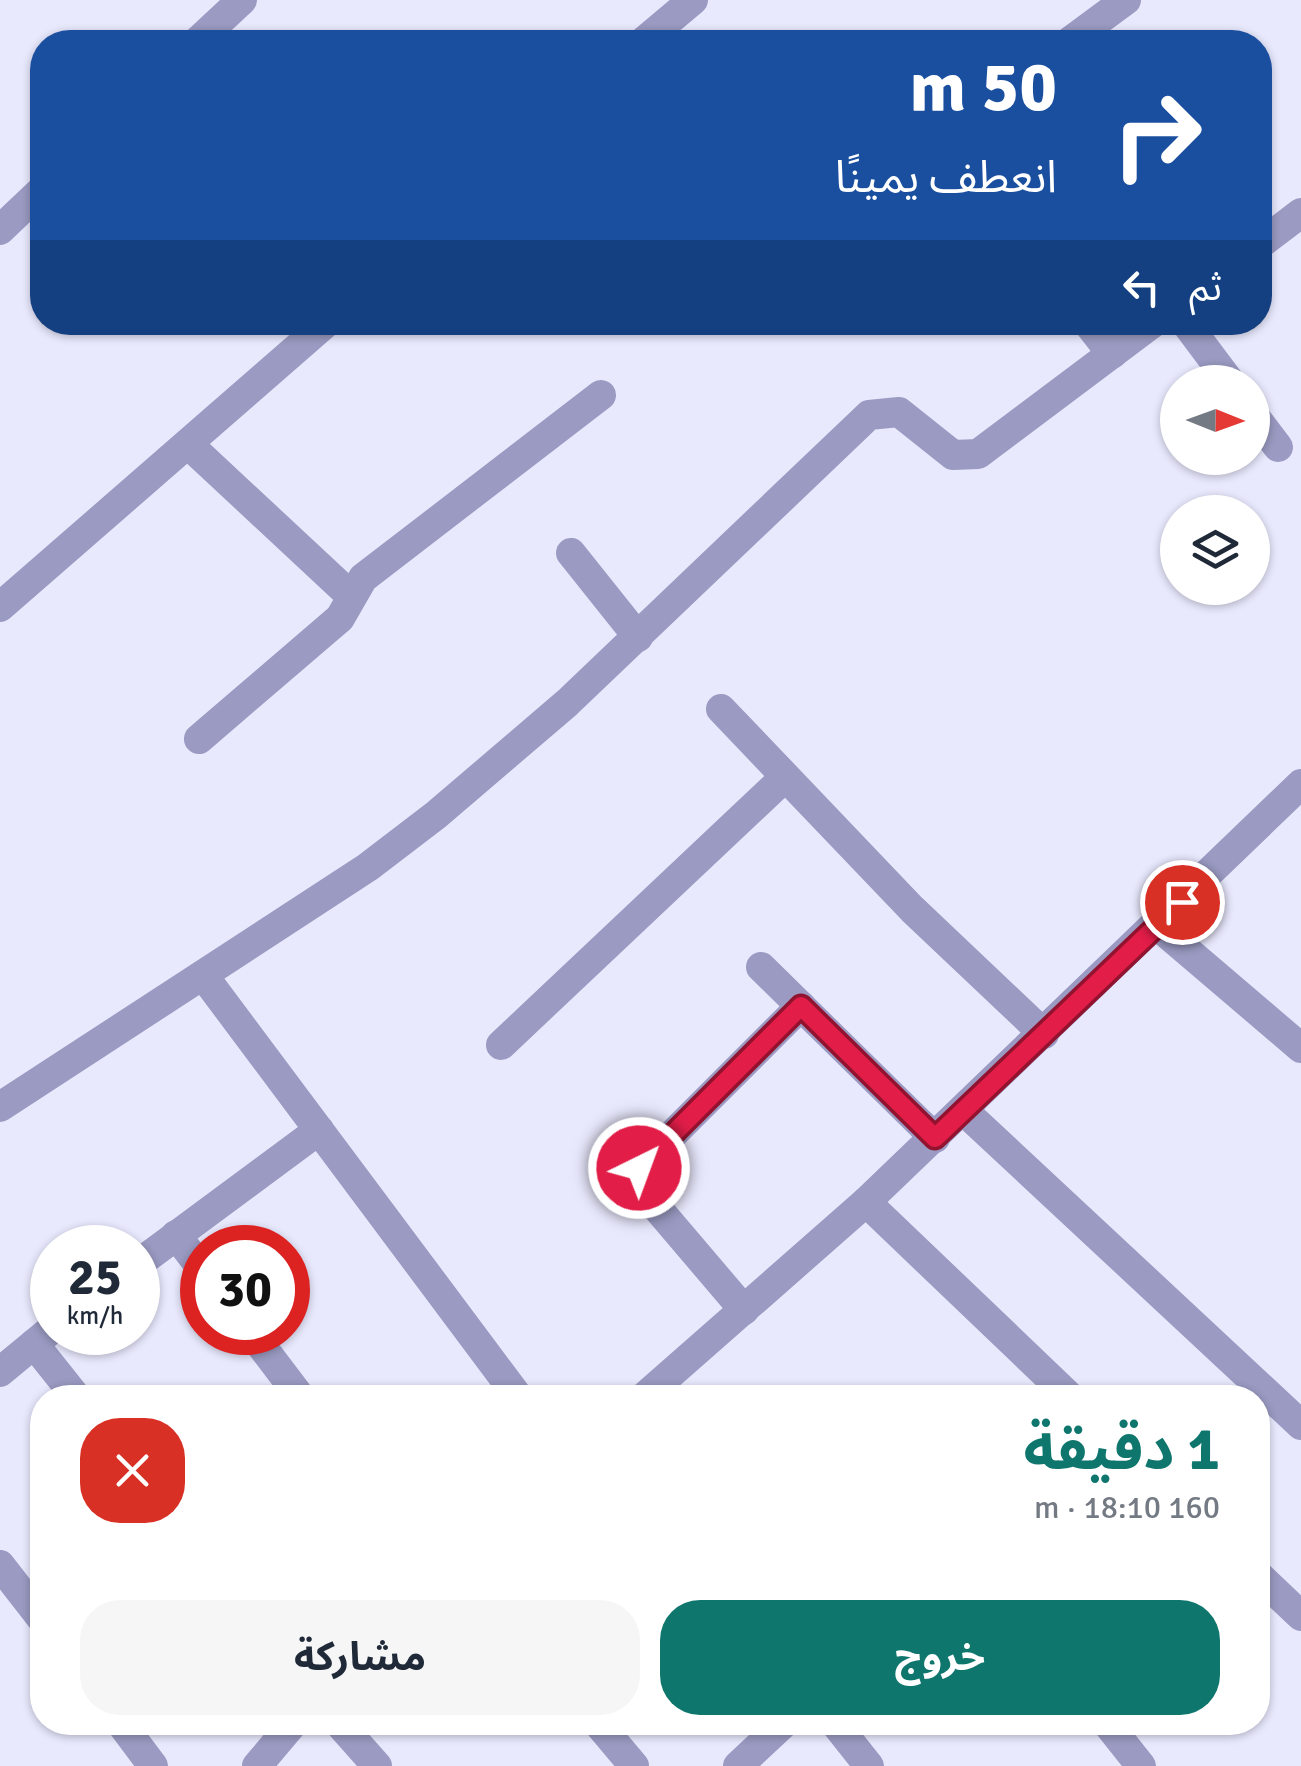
<!DOCTYPE html>
<html lang="ar">
<meta charset="utf-8">
<style>
body{margin:0;font-family:Signika,"Noto Sans Arabic",sans-serif;background:#f6f6f7;color:#1f2937;direction:rtl;height:100vh;display:flex;flex-direction:column;font-size:38px;white-space:nowrap}
*{box-sizing:border-box;margin:0}
p{font-size:32px;color:#747a83}
.icon{flex:none;width:55px;height:55px;fill:none;stroke:currentColor;stroke-width:2;stroke-linecap:round;stroke-linejoin:round}
.map{position:relative;flex:1;overflow:hidden;direction:ltr}
.details{position:absolute;left:30px;top:1385px;width:1240px;height:350px;display:flex;flex-direction:column;background:#fff;border-radius:40px;box-shadow:0 2px 8px #0004;direction:rtl}
.details>*{flex:none}
.top-card{position:absolute;left:30px;top:30px;width:1242px;height:305px;border-radius:40px;box-shadow:0 2px 8px #0004;direction:rtl;background:#1a4fa0;color:#fff;overflow:hidden}
.needle{width:65px;rotate:91deg}
.tools{position:absolute;left:1160px;top:365px;display:grid;gap:20px}
.tools a{display:grid;place-items:center;width:110px;height:110px;border-radius:50%;background:#fff;box-shadow:0 2px 8px #0004;font-size:50px}
.speed{position:absolute;left:30px;top:1225px;display:flex;gap:20px;font-size:50px;font-weight:700;text-align:center}
.speed>*{display:grid;place-content:center;width:130px;height:130px;border-radius:50%;background:#fff;box-shadow:0 2px 8px #0004;line-height:1}
.speed small{font-size:25px;font-weight:400}
.speed .limit{border:15px solid #d22;background:#fff;color:#111}
.pin{position:absolute;display:grid;place-items:center;width:85px;height:85px;color:#fff;margin:-42px;border:5px solid #fff;border-radius:50%;box-shadow:0 2px 10px #0007}
.me{position:absolute;width:110px;margin:-55px;rotate:42deg;stroke-linejoin:round;filter:drop-shadow(0 0 8px #0008)}
.turn{display:flex;align-items:center;gap:35px;height:210px;padding:0 50px;font-size:45px}
.turn .icon{width:130px;height:130px;stroke-width:2.5}
.turn b{display:block;font-size:70px;line-height:85px}
.then{display:flex;align-items:center;height:95px;padding:0 50px;background:#0003;gap:20px;font-size:38px}
.round{display:grid;place-items:center;flex:none;width:105px;height:105px;border-radius:40px;background:#f6f6f7}
.overview{display:flex;align-items:center;justify-content:space-between;height:170px;padding:0 50px}
h1{font-size:60px;font-weight:700;line-height:75px;color:#0f766e}
.action{display:flex;gap:20px;margin-top:auto;padding:20px 50px}
.action a{flex:1;height:115px;border-radius:40px;background:#0f766e;color:#fff;font-size:40px;font-weight:700;line-height:115px;text-align:center}
.action a+a{background:#f6f6f7;color:#1f2937}
.map>svg:first-child{display:block}
</style>
<div class="map">
<svg width="1301" height="1766" viewBox="0 0 1301 1766">
<rect width="100%" height="100%" fill="#e9e9fe"/>
<g fill="none" stroke-linecap="round" stroke-linejoin="round">
<g stroke="#9a9ac2" stroke-width="30">
<polyline points="197,42 242,0"/>
<polyline points="643,42 693,0"/>
<polyline points="1069,42 1126,0"/>
<polyline points="0,230 42,190"/>
<polyline points="1260,244 1301,213"/>
<polyline points="1087,322 1112,354"/>
<polyline points="1185,322 1230,382"/>
<polyline points="1252,413 1278,447"/>
<polyline points="188,444 350,595"/>
<polyline points="571,553 638,637"/>
<polyline points="0,607 327,322"/>
<polyline points="721,709 912,909 1044,1034"/>
<polyline points="199,739 340,618 363,578 601,395"/>
<polyline points="1158,926 1301,1048"/>
<polyline points="761,967 935,1138"/>
<polyline points="203,975 519,1398"/>
<polyline points="501,1045 784,778"/>
<polyline points="0,1107 368,867 436,815 567,703 869,415 899,412 953,455 978,454 1154,322"/>
<polyline points="964,1111 1301,1425"/>
<polyline points="866,1202 1071,1398"/>
<polyline points="176,1235 202,1269"/>
<polyline points="138,1264 319,1130"/>
<polyline points="744,1310 647,1196 639,1183 639,1168 801,1006"/>
<polyline points="251,1332 301,1398"/>
<polyline points="34,1344 77,1398"/>
<polyline points="0,1372 52,1329"/>
<polyline points="643,1398 866,1202 1301,784"/>
<polyline points="0,1565 42,1619"/>
<polyline points="1258,1575 1301,1616"/>
<polyline points="120,1722 153,1766"/>
<polyline points="338,1722 377,1766"/>
<polyline points="597,1722 634,1766"/>
<polyline points="834,1722 869,1766"/>
<polyline points="1106,1722 1141,1766"/>
<polyline points="257,1766 294,1722"/>
<polyline points="738,1766 785,1722"/>
</g>
</g>
<g fill="none" stroke-linecap="round" stroke-linejoin="round">
<defs>
<polyline id="route" points="639,1168 801,1006 935,1138 1182,902"/>
</defs>
<use href="#route" stroke="#92132f" stroke-width="25"/>
<use href="#route" stroke="#e11d48" stroke-width="18"/>
</g>
</svg>
<div class="tools">
<a><svg class="needle" viewBox="-14 -14 28 28"><path d="M0-13l5 13h-10z" fill="#e53935"/><path d="M0 13l5-13h-10z" fill="#747a83"/></svg></a>
<a><svg class="icon" aria-label="layers" viewBox="0 0 24 24"><path d="M12 4l9 5-9 5-9-5zM3 14l9 5 9-5"/></svg></a>
</div>
<div class="speed"><div>25<small>km/h</small></div><div class="limit">30</div></div>
<div class="pin" style="left:1182px;top:902px;background:#d93025"><svg class="icon" aria-label="arrive" viewBox="0 0 24 24"><path d="M6 21V4h12l-3 4 3 4H6"/></svg></div>
<svg class="me" style="left:639px;top:1168px" viewBox="-20 -20 40 40"><circle r="17" fill="#e11d48" stroke="#fff" stroke-width="3"/><path d="M0-11L8 9 0 5-8 9z" fill="#fff"/></svg>
<div class="top-card">
<div class="turn"><svg class="icon" aria-label="right" viewBox="0 0 24 24"><path d="M7 20v-9h11M14 6l5 5-5 5"/></svg><div><b>50 m</b>انعطف يمينًا</div></div>
<div class="then">ثم<svg class="icon" aria-label="left" viewBox="0 0 24 24"><path d="M17 20v-9H6M10 6l-5 5 5 5"/></svg></div>
</div>
<section class="details">
<div class="overview"><div><h1>1 دقيقة</h1><p>160 m · 18:10</p></div><a class="round" style="background:#d93025;color:#fff"><svg class="icon" aria-label="close" viewBox="0 0 24 24"><path d="M6 6l12 12M18 6L6 18"/></svg></a></div>
<div class="action"><a>خروج</a><a>مشاركة</a></div>
</section>
</div>
